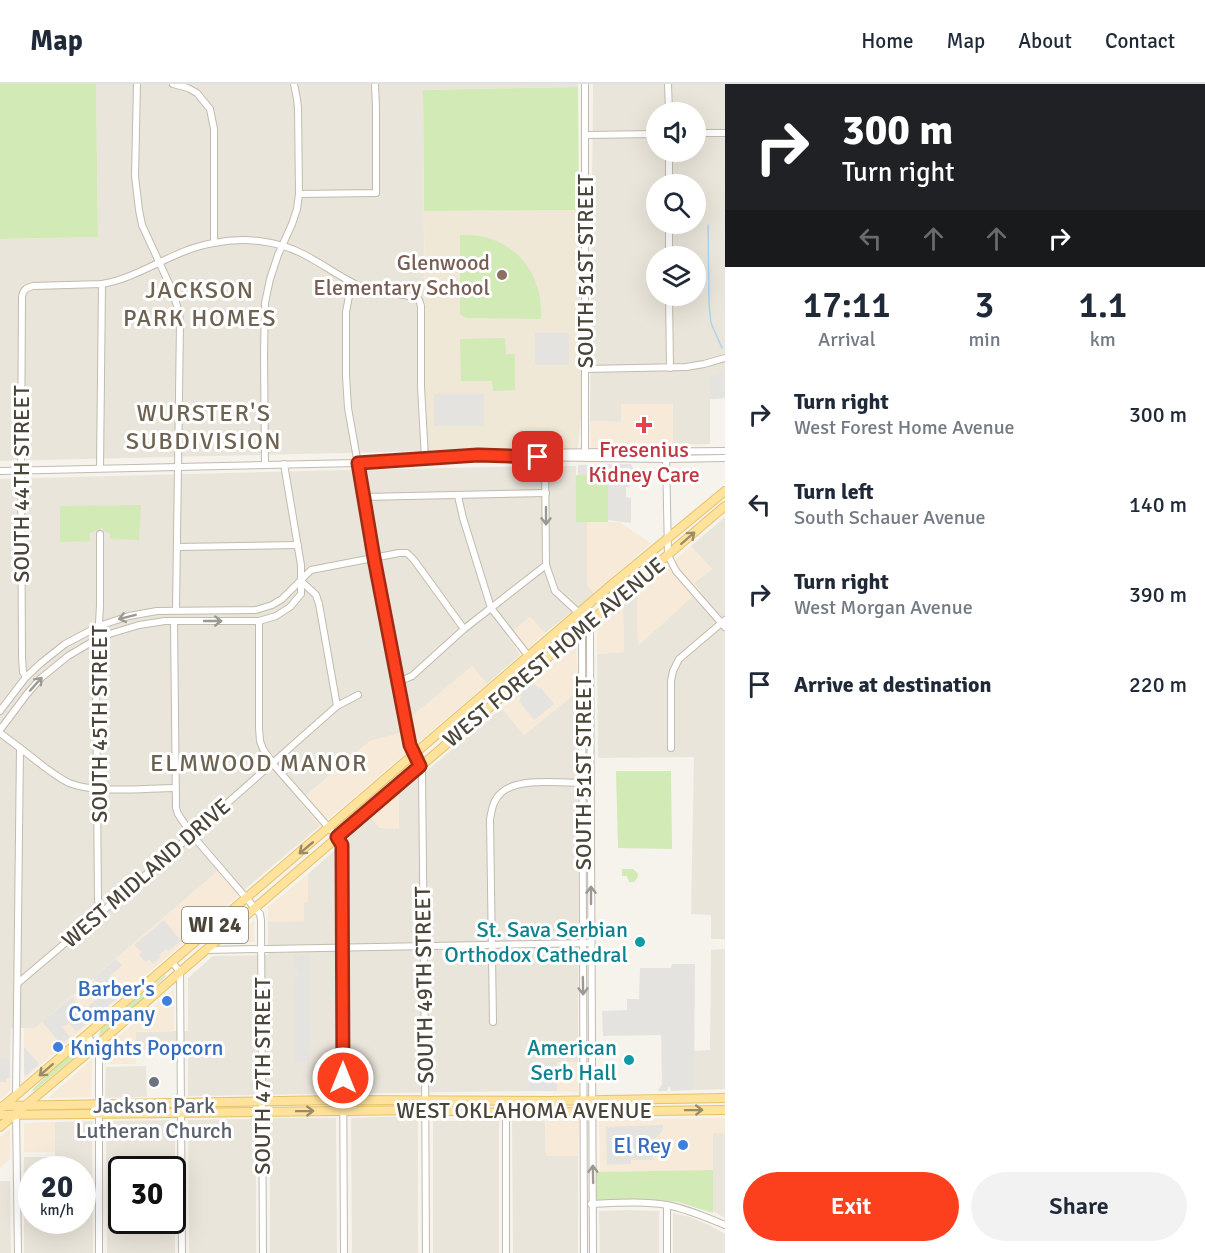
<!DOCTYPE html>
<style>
body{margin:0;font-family:Signika,sans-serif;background:#f2f2f3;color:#1f2937;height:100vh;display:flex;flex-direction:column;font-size:22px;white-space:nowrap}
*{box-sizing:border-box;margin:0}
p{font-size:20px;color:#747a83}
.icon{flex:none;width:33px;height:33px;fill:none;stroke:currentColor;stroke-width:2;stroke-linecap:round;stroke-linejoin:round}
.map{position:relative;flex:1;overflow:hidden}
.sheet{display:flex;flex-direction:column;background:#fff;width:480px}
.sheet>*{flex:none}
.top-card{background:#202124;color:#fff;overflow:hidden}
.tools{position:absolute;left:646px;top:18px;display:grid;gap:12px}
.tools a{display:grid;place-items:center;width:60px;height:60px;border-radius:50%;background:#fff;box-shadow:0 6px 24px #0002;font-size:30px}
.speed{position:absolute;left:18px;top:1072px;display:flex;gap:12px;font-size:30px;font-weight:700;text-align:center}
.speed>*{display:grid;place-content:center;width:78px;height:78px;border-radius:50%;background:#fff;box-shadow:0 6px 24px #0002;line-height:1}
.speed small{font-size:15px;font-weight:400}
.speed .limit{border:3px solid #111;border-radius:9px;background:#fff;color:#111}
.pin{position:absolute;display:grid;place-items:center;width:51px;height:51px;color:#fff;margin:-26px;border-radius:12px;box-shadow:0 3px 9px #0006}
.me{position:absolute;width:66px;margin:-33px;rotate:0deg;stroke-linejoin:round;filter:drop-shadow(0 0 4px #0008)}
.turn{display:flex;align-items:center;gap:21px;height:126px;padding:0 18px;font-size:27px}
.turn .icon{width:78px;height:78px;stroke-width:2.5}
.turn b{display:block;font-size:42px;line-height:51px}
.lanes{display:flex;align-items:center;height:57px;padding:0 18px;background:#0003;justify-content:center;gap:30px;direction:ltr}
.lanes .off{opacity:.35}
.eta{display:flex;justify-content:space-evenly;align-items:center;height:102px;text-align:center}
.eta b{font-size:36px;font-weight:600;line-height:42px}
.cta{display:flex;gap:12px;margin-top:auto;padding:12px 18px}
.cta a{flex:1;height:69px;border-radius:36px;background:#fc3f1d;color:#fff;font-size:24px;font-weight:600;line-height:69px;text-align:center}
.cta a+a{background:#f2f2f3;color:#1f2937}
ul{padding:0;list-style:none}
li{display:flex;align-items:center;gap:18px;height:90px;padding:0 18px}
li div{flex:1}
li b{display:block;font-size:22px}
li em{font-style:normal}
header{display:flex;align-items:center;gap:36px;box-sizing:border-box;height:84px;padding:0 30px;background:#fff;border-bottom:2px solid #e0e1e3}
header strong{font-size:28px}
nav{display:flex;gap:33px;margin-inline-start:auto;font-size:21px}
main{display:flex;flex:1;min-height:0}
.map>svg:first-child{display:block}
</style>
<header>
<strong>Map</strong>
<nav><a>Home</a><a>Map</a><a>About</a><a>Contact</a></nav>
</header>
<main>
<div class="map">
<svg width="725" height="1169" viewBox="0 0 725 1169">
<rect width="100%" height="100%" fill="#f6f3ec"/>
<g fill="#eae5da" fill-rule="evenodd">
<polygon points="96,0 578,0 578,3 423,6 425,312 431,367 0,377 0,155 98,153"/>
<path d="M593,0H725V314L710,315V360L673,361V320L621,321V338L590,337ZM657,28H696V68H657ZM657,100H696V140H657ZM657,172H696V212H657Z"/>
<polygon points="548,382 576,382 576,438 587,438 587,500 594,510 545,549 530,533 508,552 520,571 487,600 472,582 404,648 370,657 300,717 320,742 238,811 219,786 35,944 11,944 10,975 0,975 0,395 345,386"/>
<polygon points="725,433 725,855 711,855 711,831 691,830 694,673 598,674 597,570 624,568 623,521 637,510 638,561 700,506 694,499 712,485 691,462"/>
<polygon points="579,606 578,978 529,978 528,1007 188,1012 188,965 135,966 135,948 188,947 188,894 213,872 268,871 268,838 304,837 304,818 308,817 308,790 371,734 380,744 399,744 399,710 502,624 524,651"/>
<polygon points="725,865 725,1005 694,1006 694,967 710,966 711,866"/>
<polygon points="146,982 147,1013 105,1014 106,983"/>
<polygon points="418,1032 418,1169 352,1169 351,1034"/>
<polygon points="270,1034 336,1034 337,1169 270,1169"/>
<polygon points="256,1035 256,1169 189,1169 188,1036"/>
<path d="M175,1036V1169H107L106,1037ZM122,1086H172V1137H122Z"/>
<path d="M92,1037L93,1169H24V1073H55V1038ZM32,1086H82V1137H32Z"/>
<rect x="433" y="1037" width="66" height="132"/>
<polygon points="512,1037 545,1037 546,1072 578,1072 578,1169 513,1169"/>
<polygon points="713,1049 725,1049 725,1134 713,1127"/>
<polygon points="0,1097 10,1097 11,1169 0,1169"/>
<polygon points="628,1126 659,1127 659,1169 600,1169 599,1127"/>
<polygon points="673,1129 690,1133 709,1141 725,1150 725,1169 673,1169"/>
</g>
<g fill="#f7ead8">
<polygon points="621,320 673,320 673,361 591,364 590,337 621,338"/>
<polygon points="587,438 619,438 651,459 594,510 587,500"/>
<polygon points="691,462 712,485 694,499 700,506 638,562 637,510"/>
<polygon points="623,521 624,568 597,570 597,543"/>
<polygon points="530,533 545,549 520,571 507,552"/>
<polygon points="576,561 579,606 524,651 502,624"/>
<polygon points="472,582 487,600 320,742 300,718 370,657 403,648 402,640"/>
<polygon points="399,710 399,745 380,744 371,734"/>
<polygon points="219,786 236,806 238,812 24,995 24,944 35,944"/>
<polygon points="308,790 308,818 304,818 304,837 268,838 268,823"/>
<polygon points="254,837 254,858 229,858"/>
<polygon points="174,905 174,947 136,948 136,980 106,980 106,963"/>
<polygon points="0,975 10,975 10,1006 2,1015 0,1015"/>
<polygon points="92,975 91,1013 48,1014"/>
<polygon points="529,978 578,978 578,1008 528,1007"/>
<polygon points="725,1034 725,1049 713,1049 713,1086 600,1088 599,1036"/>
<polygon points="545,1037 579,1037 578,1072 546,1072"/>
<polygon points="55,1038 55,1068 24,1068 24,1039"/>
<polygon points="10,1044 10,1075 0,1084 0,1053"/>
</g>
<polygon fill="#efe8d6" points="579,126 582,324 578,363 574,366 438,369 432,368 430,364 425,312 424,127"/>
<g fill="#d2eab5">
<polygon points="0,0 96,0 98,153 0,155"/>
<polygon points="578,3 579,126 424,127 423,6"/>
<path d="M460,151C469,151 479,151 488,154C525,165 543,198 541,235L466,234L460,230Z"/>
<polygon points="505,254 506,270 515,270 515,306 493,307 492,297 461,297 460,255"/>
<rect x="576" y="391" width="32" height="47"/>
<polygon points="141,421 139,456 110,455 110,450 103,446 103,444 101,443 100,445 90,449 90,457 60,458 60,422"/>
<polygon points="616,687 671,687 672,765 618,764"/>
<polygon points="622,785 633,785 638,790 638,793 634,798 629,798 627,792 622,792"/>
<polygon points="165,891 166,892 138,920 102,950 99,952 100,947 104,942"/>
<path d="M84,962L86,964L34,1007L32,1006C45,995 70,966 84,962Z"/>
<polygon points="713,1086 713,1129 678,1118 653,1116 596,1116 596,1088"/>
</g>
<g fill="#e5e3e0">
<rect x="535" y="249" width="34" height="32"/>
<polygon points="725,288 725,314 710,315 710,293"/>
<polygon points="434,310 484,310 484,340 483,342 434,342"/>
<polygon points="631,380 633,384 633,399 631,399 629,403 626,403 626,413 631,414 631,439 608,436 608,391 578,391 578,381"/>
<polygon points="533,599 539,605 540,603 554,620 534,636 519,617 521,613 519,611"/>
<polygon points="164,836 181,857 168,867 166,865 159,871 160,874 153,880 149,875 146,878 139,871 142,868 134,861"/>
<polygon points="294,871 310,871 309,977 295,977 294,893 299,893 299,886 294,885"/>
<polygon points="116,875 122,881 110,892 125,908 76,948 69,939 62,943 70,953 62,961 42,938 72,913 83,926 97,915 105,908 93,894"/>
<polygon points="672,880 695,880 694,1006 671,1007 670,1003 669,1003 667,1007 658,1007 662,1000 661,951 603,952 602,927 627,926 627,915 639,915 640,884 671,884"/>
<polygon points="24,963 39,980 26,992 24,990"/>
<polygon points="0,975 10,975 10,994 6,994 6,998 0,998"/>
<polygon points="529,978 557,978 557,1007 528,1007"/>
<polygon points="663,1041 663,1046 653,1057 653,1076 631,1076 631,1080 607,1081 606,1043"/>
</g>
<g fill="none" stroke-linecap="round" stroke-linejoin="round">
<polyline stroke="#a9d4f2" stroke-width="1.5" points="708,141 709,220 711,239 722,264"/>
<defs>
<g id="minor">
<polyline points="137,0 135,92 139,126 142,141 172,206 179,228 180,239 176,526"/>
<polyline points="173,0 188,4 197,9 210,25 214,45 214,158"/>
<polyline points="585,0 585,374"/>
<polyline points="668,0 669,28"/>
<polyline points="696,49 725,49"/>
<polyline points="585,51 657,50"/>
<polyline points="669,68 669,100"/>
<polyline points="299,110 376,109 376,23 375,0"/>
<polyline points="669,140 669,172"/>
<polyline points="355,200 349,212 346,228 346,292 348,324 395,590 398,598 410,661 422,689 425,977 426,1169"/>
<polyline points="669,212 670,284"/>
<polyline points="585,285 686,283 704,280 725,274"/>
<polyline points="666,372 668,471 676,487 725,543"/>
<polyline points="526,373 667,375 725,374"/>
<polyline points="545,373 546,481 555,507 579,529 590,547 590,554 593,1169"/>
<polyline points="265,381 264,270 265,219 270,195 278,171 292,140 297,125 299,110 298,24 297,15 294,0"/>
<polyline points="100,384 102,200"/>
<polyline points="0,387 358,379 509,369 725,367"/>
<polyline points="458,412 463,434 491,524 537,583"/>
<polyline points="364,413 546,409"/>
<polyline points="100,450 100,521 96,594 98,817 102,828"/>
<polyline points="177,463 298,461"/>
<polyline points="301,497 316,511 319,520 337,622"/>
<polyline points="174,537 176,724 178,730 192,751 260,830 261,836 263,1169"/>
<polyline points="259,537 259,644 260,657 263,665 273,680 337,753 342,761 344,1169"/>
<polyline points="582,541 584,1169"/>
<path d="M26,593L23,588L22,573L21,379L22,213C23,206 26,204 33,202L102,200C142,193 174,165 214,159C243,153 276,156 303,170C321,179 337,191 355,200C374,209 397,208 417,214L419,216L421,222V303L425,374"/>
<polyline points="398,598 412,592 464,545 546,481"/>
<polyline points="0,627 26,593 41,579 65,560 99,542 129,532 157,527 256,526 272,521 282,515 311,486 399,469 407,469 414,476 464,545"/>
<polyline points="0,646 27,610 41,594 68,572 90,559 106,551 139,541 165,537 259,537 276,532 290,523 301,510 301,481 284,380"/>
<polyline points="0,649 20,664 16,1012"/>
<path d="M20,664C36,676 51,690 69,699C96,710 146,704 175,704"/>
<polyline points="671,664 671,597 673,587 679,575 725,536"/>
<polyline points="206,866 591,859"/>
<polyline points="172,878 180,888 182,1169"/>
<polyline points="18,899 163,776 337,622 358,611"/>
<path d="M493,938L490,735C492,725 493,716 501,709C517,693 562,699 584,699"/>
<polyline points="86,951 96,962 99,970 99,1169"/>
<polyline points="506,1017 506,1169"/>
<polyline points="16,1029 18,1169"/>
<path d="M591,1120C616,1119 642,1117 667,1121C687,1125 706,1133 725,1141"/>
<polyline points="667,1169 667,1121"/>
</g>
<g id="major">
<polyline points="3,1022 336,1016 548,1017 725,1014"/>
<polyline points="0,1025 610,502 725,407"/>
<polyline points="0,1031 425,1026 505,1029 725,1026"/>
<polyline points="0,1043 96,962 180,888 725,422"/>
</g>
</defs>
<use href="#minor" stroke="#c2bbae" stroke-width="8"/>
<use href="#major" stroke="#e6c16a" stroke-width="10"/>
<use href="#minor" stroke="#fff" stroke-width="6"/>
<use href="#major" stroke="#ffe39c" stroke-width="8"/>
</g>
<defs><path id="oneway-shaft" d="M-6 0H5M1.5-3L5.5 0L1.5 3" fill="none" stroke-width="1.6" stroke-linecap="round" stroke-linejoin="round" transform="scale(1.5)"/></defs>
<g stroke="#9c9892">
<use href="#oneway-shaft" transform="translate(546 432) rotate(90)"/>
<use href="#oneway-shaft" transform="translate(127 533) rotate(166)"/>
<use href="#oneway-shaft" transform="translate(213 537)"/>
<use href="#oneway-shaft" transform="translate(36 600) rotate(-48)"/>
<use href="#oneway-shaft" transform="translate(591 811) rotate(-90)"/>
<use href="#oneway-shaft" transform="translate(583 902) rotate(89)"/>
<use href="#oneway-shaft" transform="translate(593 1090) rotate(-91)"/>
</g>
<g stroke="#9c8c66">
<use href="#oneway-shaft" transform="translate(688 454) rotate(-41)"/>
<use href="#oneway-shaft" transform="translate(306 764) rotate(140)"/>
<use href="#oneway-shaft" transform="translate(46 986) rotate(139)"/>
<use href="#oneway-shaft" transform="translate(694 1026) rotate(-1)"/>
<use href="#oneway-shaft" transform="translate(305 1027) rotate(-1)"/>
</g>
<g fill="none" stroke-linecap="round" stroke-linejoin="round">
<defs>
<polyline id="route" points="343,994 342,761 337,753 420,682 410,661 374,474 358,379 478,371 538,373"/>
</defs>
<use href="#route" stroke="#a42913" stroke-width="15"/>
<use href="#route" stroke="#fc3f1d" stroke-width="10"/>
</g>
<circle fill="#8d6e63" stroke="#fff" stroke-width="2" cx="502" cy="191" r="6"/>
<path fill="#e0444e" stroke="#fff" stroke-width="2" d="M641 332h6v6h6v6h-6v6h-6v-6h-6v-6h6z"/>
<g fill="#0f9aa8" stroke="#fff" stroke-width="2">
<circle cx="640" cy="858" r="6"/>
<circle cx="629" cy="976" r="6"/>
</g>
<g fill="#3f7fe0" stroke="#fff" stroke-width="2">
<circle cx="167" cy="917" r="6"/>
<circle cx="58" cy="963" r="6"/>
<circle cx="683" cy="1061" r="6"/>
</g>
<circle fill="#6b7280" stroke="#fff" stroke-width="2" cx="154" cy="998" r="6"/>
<g text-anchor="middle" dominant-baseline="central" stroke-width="6" stroke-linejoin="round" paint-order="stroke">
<rect fill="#fff" stroke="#817c74" stroke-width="1.5" x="182" y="823" width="66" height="36" rx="4.5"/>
<g font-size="21" font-weight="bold" fill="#4b4439">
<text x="215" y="841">WI 24</text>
</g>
<g font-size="22" fill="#785e54" stroke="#fff" text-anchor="end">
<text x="490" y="178">Glenwood<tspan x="490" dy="25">Elementary School</tspan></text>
</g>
<g font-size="22" fill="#4b4439" stroke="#fff">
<text transform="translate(585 187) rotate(-90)">SOUTH 51ST STREET</text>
<text transform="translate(21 400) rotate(-90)">SOUTH 44TH STREET</text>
<text transform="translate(554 568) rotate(-40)">WEST FOREST HOME AVENUE</text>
<text transform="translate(99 640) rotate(-90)">SOUTH 45TH STREET</text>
<text transform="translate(583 689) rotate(-90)">SOUTH 51ST STREET</text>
<text transform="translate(146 789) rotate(-41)">WEST MIDLAND DRIVE</text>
<text transform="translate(424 901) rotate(-91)">SOUTH 49TH STREET</text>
<text transform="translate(262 992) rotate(-90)">SOUTH 47TH STREET</text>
<text x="524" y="1026">WEST OKLAHOMA AVENUE</text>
</g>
<g font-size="22" fill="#be3a42" stroke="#fff">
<text x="644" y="365">Fresenius<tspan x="644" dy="25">Kidney Care</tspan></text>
</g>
<g font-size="22" fill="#0d838f" stroke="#fff" text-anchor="end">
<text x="628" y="845">St. Sava Serbian<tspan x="628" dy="25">Orthodox Cathedral</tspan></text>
<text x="617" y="963">American<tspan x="617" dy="25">Serb Hall</tspan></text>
</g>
<g font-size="22" fill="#366cbe" stroke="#fff" text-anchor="end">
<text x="155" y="904">Barber's<tspan x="155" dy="25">Company</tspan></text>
<text x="70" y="963" text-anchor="start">Knights Popcorn</text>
<text x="671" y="1061">El Rey</text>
</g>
<g font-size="22" fill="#5b616d" stroke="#fff">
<text x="154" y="1021">Jackson Park<tspan x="154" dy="25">Lutheran Church</tspan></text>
</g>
<g font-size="24" letter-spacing="1.5" fill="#6e6250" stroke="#fff">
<text x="200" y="206">JACKSON<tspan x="200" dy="28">PARK HOMES</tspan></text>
<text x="204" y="329">WURSTER'S<tspan x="204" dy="28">SUBDIVISION</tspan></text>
<text x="259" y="679">ELMWOOD MANOR</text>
</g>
</g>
</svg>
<div class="tools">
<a><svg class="icon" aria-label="sound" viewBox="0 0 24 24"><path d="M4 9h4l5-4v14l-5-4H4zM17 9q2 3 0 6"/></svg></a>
<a><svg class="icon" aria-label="search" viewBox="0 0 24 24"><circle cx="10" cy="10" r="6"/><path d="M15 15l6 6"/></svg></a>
<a><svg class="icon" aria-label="layers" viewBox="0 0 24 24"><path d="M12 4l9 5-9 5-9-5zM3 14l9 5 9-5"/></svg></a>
</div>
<div class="speed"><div>20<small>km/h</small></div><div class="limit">30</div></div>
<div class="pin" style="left:538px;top:373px;background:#d93025"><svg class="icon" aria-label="arrive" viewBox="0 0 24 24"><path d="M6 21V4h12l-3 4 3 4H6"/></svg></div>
<svg class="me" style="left:343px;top:994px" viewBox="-20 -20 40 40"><circle r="17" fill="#fc3f1d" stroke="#fff" stroke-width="3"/><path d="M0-11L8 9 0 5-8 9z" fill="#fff"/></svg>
</div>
<section class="sheet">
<div class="top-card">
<div class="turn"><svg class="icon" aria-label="right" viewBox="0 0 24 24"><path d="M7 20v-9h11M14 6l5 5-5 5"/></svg><div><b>300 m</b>Turn right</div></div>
<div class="lanes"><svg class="icon off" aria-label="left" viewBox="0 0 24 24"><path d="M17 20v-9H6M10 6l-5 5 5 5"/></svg><svg class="icon off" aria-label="ahead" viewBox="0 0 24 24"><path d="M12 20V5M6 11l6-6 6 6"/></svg><svg class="icon off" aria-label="ahead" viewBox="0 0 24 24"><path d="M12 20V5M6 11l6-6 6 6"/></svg><svg class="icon" aria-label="right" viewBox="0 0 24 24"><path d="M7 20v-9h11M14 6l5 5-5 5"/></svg></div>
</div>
<div class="eta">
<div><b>17:11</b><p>Arrival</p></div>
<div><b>3</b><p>min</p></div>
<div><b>1.1</b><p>km</p></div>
</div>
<ul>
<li><svg class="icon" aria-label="right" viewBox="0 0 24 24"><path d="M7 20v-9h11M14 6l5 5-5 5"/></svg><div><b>Turn right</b><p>West Forest Home Avenue</p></div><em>300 m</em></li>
<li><svg class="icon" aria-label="left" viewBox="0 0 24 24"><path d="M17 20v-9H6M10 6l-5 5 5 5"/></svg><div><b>Turn left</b><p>South Schauer Avenue</p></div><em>140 m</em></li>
<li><svg class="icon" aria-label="right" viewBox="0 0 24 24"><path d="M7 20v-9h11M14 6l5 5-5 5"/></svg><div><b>Turn right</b><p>West Morgan Avenue</p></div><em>390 m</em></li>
<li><svg class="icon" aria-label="arrive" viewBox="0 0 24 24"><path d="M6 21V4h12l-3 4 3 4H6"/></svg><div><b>Arrive at destination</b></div><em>220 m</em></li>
</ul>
<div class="cta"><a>Exit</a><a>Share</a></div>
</section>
</main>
